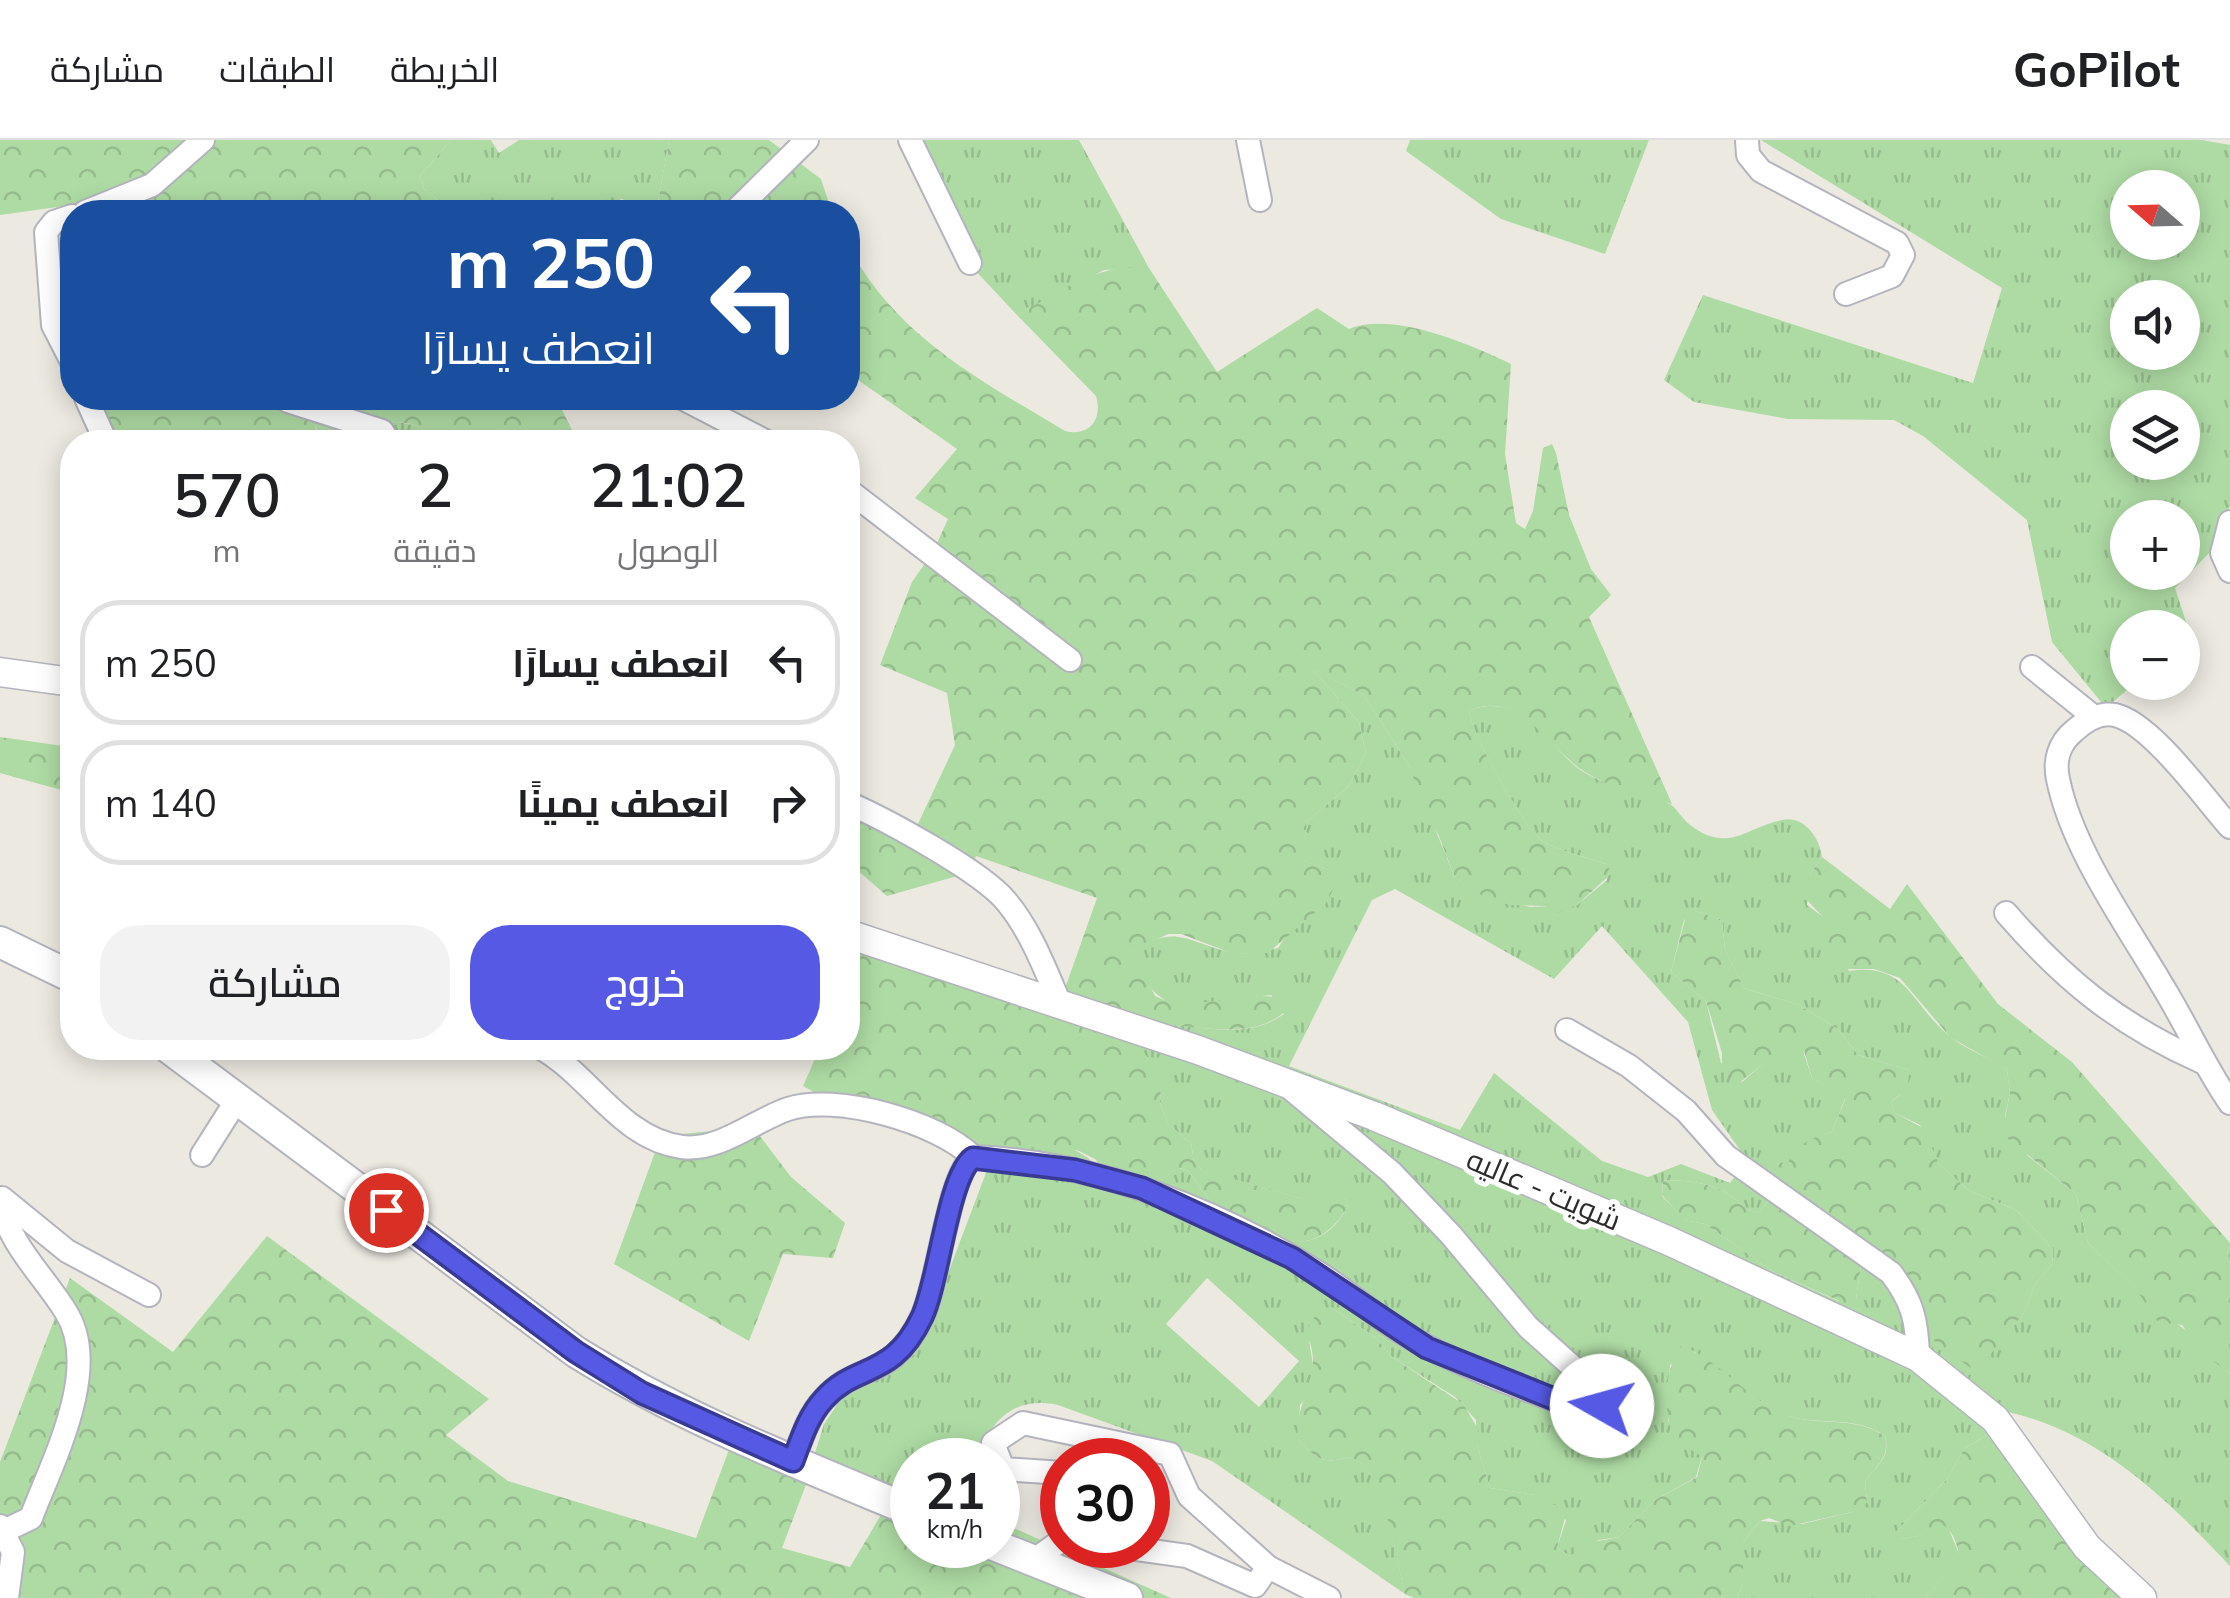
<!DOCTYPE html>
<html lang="ar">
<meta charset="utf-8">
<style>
body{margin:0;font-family:Mulish,Cairo,sans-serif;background:#f2f2f2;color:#202124;direction:rtl;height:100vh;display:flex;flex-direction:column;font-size:38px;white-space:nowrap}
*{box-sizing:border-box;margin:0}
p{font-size:32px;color:#757577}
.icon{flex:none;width:55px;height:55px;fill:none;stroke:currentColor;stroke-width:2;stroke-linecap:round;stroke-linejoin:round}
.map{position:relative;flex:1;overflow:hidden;direction:ltr}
.drawer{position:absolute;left:60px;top:290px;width:800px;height:630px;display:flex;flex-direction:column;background:#fff;border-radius:40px;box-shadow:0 5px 25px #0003;direction:rtl}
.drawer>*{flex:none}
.guide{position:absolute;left:60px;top:60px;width:800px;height:210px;border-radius:40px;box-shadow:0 5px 25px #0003;direction:rtl;background:#1a4fa0;color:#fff;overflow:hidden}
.needle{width:65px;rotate:290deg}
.controls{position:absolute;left:2110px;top:30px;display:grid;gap:20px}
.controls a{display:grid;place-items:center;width:90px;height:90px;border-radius:50%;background:#fff;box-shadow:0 5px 25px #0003;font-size:50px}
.speed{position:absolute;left:890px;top:1298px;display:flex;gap:20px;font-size:50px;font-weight:700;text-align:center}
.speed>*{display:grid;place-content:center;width:130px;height:130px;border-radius:50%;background:#fff;box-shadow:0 5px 25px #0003;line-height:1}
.speed small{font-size:25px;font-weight:400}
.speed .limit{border:15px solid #d22;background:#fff;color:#111}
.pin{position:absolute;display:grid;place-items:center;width:85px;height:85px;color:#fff;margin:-42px;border:5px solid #fff;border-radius:50%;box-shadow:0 2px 10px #0007}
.me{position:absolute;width:110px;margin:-55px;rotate:277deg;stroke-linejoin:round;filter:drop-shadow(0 0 8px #0008)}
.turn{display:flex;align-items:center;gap:35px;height:210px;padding:0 40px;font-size:45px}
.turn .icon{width:130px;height:130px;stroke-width:2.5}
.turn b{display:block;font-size:70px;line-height:85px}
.eta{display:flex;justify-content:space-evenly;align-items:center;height:170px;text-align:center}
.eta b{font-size:60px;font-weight:600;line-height:70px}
.primary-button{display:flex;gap:20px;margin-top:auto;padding:20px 40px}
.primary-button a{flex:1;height:115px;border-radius:40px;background:#5659e4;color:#fff;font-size:40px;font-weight:600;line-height:115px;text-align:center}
.primary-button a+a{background:#f2f2f2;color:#202124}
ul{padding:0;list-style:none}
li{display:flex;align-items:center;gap:30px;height:125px;margin:0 20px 15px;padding:0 20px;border:5px solid #e0e0e0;border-radius:40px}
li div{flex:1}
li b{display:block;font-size:38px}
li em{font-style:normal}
header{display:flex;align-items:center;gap:60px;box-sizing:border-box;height:140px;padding:0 50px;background:#fff;border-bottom:2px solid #e0e0e0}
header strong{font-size:48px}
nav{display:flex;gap:55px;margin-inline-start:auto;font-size:35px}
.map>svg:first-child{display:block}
</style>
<header>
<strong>GoPilot</strong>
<nav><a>الخريطة</a><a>الطبقات</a><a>مشاركة</a></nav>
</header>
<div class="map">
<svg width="2230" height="1458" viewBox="0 0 2230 1458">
<defs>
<pattern id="grass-tufts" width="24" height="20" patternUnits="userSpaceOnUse" patternTransform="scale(2.5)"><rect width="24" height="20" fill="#aedba4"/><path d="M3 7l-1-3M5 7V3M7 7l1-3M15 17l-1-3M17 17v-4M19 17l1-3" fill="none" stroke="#96bc8d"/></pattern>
<pattern id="forest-crowns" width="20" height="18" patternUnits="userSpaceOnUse" patternTransform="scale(2.5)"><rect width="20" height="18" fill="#aedba4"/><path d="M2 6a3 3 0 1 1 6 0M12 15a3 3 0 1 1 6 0" fill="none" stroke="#96bc8d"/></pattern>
</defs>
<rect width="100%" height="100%" fill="#ece9e1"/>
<g fill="url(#grass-tufts)" fill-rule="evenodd">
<polygon points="451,0 491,0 499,13 519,0 669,0 657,68 646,72 622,59 609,63 608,72 452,72 424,49 420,36"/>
<polygon points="904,0 1079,0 1149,128 1104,130 1017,175 956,110"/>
<polygon points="1410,0 1649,0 1605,114 1501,79 1406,11"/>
<path d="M1761,0H2202L2230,5V366L2212,410L2175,448L2190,494L2183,501L2182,488H2128V542L2135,543L2106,568L2052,502L2027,380L1923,296L1894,280L1788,279L1694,262L1664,240L1703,155L1973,243L2002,148ZM2128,48H2182V102H2128ZM2128,158H2182V212H2128ZM2128,268H2182V322H2128ZM2128,378H2182V432H2128Z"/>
<polygon points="274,258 355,258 356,267 383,280 416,285 430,302 326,298 318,295 316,286"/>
<path d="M1312,529L1364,555L1410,627L1455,738L1483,755L1530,767L1577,765L1607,740L1606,724C1587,717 1556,711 1540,699C1523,685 1470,592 1469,571C1487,563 1503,565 1520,574C1544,586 1559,616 1582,631C1609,648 1639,651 1668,663C1676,666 1681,678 1689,684C1728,715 1746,687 1782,680C1804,675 1820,698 1822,717L1810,734L1807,765L1822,776L1849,831C1906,822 1911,863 1947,894C1964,909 1988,917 2007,930L2010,953L2005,976L2028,1016L2076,1054L2088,1103L2169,1180C2189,1187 2212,1219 2230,1234V1426C2168,1360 2099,1292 2008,1272L2000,1293H1990L1964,1309L1948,1338L1895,1393L1902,1399L1922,1395L1936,1381L1947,1385L1960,1416L1926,1458H1737L1743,1444V1402L1760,1381L1802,1384L1852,1372L1867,1362L1865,1341C1876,1326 1891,1318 1885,1296C1852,1273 1814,1288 1780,1273C1748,1258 1722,1227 1691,1210L1670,1225L1668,1280L1676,1299L1702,1316L1696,1337L1655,1360L1619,1397L1599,1400L1570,1416L1557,1408L1566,1380L1535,1355L1490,1348L1477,1305L1476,1280L1455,1257L1392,1217L1376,1198L1330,1167L1309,1200L1314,1231L1308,1255L1300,1265L1298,1299C1316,1319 1322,1325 1349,1317C1384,1323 1397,1422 1405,1454L1212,1321L1058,1265C1016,1256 988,1279 980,1320H912V1353L815,1313L824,1284L841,1259L933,1173L995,1009C1062,989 1088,1012 1131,1059L1179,1028L1188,1031C1200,1045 1208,1062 1221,1075C1228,1082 1240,1086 1249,1090C1289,1108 1325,1110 1348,1066L1345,1058L1303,1059L1203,1031L1194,1022L1191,1003L1167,983L1160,962L1161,930L1117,890C1170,870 1234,910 1284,874L1271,855L1178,866C1151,856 1140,838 1133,810C1178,784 1186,802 1230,812C1245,816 1263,811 1278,808L1288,793L1326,763L1329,730L1301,720L1307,681L1348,647L1366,613L1359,582ZM1395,749L1554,839L1602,786L1688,882L1712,970L1747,1020L1730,1043L1681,1024L1648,1037L1602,1021L1494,933L1460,990L1289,926L1372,760ZM1696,771L1722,780L1725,810L1744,848L1799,865L1838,889L1858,915L1909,930L1899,956L1891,962L1895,973L1920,985L1939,1024L1968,1050L2016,1070L2053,1109L2052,1124L2035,1144L2024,1173L1975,1231L1927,1192L1919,1154L1862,1118L1856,1159L1838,1161L1774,1132L1705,1084L1685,1080L1662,1056L1663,1041C1682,1039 1714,1043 1730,1055C1740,1063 1745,1070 1758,1073L1776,1052L1774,1024L1788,1023C1801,1001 1810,1000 1832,992L1845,958L1812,938L1803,911L1764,923L1742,942L1721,923L1706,861L1671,832L1684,780ZM1207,1138L1299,1221L1259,1267L1166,1184Z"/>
</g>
<g fill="url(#forest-crowns)">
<path d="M0,0H451L420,36L424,49L452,72C428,72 339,66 326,72H138L137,56L0,75Z"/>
<polygon points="669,0 769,0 821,39 832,72 651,72 657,68"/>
<path d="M848,105C895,196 980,240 1065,291C1089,297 1103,280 1096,256L1017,175C1058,153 1100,121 1149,128L1217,232L1317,168L1349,189C1392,171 1470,204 1511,224L1505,314L1516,383L1525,389L1533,371L1543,308L1552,304L1556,313L1569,375L1591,429L1611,455L1589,477L1672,664C1643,656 1611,648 1585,632C1549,610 1519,547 1469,571C1470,591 1523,685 1540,699C1556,711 1587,717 1606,724L1612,733L1577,765L1555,774L1546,766L1509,765L1483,756L1455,738L1438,694L1424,672L1410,627L1364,555L1313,530L1359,582L1366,613L1348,647L1307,681L1302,720L1329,730L1339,739L1326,763L1268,813L1234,814L1181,794H1168L1133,811L1155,856C1198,878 1265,839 1291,866C1245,915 1172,869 1118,890L1162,930L1160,962L1167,983L1191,1003L1194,1022L1202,1030L1303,1059L1337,1053L1345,1058L1348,1066C1326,1105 1295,1110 1256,1093C1245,1088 1230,1084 1221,1075C1208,1062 1200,1045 1188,1031L1180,1028L1130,1059L1095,1019L1079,1011L1044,1003L995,1009L838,965L803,946L818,912L811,908H848V788L1063,854L1097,758L976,716L971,732L887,756L848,722V661L917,686L955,605L947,553L880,525L912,442L933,412L948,379L915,358L957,309L848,233Z"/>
<polygon points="74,258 274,258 313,278 318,295 342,302 95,302"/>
<path d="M355,258H556L578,302H430L416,285C394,279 359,286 355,258Z"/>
<polygon points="72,551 72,653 0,633 0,597 63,606"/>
<polygon points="1822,717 1890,769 1907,744 1998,864 2072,922 2230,1103 2230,1234 2201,1211 2182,1185 2158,1182 2136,1149 2088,1103 2076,1054 2008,999 2003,988 2010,953 2007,930 1950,897 1900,838 1874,829 1840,829 1827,813 1829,795 1822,776 1804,757 1810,734"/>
<path d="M1696,771L1722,780L1725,810L1744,848L1799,865L1838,889L1858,915L1909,930L1908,948L1891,962L1895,973L1923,988L1939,1024L1968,1050L2016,1070L2053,1109L2052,1124L2035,1144L2024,1173L1976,1232L1928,1196L1919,1154L1862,1118L1856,1159L1844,1163L1774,1132L1705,1084L1684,1080L1662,1055L1663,1041C1682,1039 1714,1043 1730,1055C1740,1063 1745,1070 1758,1073L1776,1052L1770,1034L1774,1024L1788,1022C1801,1001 1810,999 1832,992L1845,959L1812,938L1804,911L1786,923L1763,924L1738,944L1722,929V913L1706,861L1671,832L1687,772Z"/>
<polygon points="753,987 791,1037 845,1083 833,1118 783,1114 749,1201 614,1124 661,996"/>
<polygon points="267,1096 489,1259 446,1295 508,1341 696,1398 730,1307 810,1334 782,1408 850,1427 897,1348 912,1353 912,1405 998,1405 998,1381 1171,1458 9,1458 0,1391 0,1322 70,1138 173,1212"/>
<path d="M1330,1167L1376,1198L1392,1217L1463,1264L1478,1289L1477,1305L1490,1348L1535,1355L1567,1370L1557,1408L1570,1416L1588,1403L1619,1397L1655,1360L1697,1337L1702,1317C1695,1311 1681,1306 1676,1299C1661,1277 1665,1225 1681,1206C1719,1220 1744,1255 1779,1272C1813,1289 1851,1273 1885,1296C1890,1318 1876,1326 1865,1341L1867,1362L1861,1370L1790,1386L1769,1378L1760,1381L1743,1402V1444L1737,1458H1414L1405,1454C1397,1423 1383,1323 1349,1317C1322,1325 1316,1319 1298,1299C1293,1260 1328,1232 1305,1192L1319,1170Z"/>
<path d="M1990,1293L2127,1458H1926L1959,1416C1957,1401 1951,1387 1937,1382L1923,1395L1902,1399L1894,1394L1948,1338L1964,1309Z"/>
</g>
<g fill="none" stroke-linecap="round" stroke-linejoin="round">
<defs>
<g id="minor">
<polyline points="910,0 970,123"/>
<polyline points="1248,0 1260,60"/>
<polyline points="1747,0 1748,15 1761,31 1897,103 1903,115 1892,136 1846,154"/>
<polyline points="85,72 152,45 203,0"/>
<polyline points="734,72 807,0"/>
<polyline points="72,76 54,82 46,92 53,185 72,222"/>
<polyline points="86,258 106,302"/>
<polyline points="290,258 288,261 382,291 389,302"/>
<polyline points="682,258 767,302"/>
<polyline points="848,350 1070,520"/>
<polyline points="2230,382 2222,413 2230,431"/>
<polyline points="2032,527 2094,577"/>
<path d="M848,663C885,679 981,731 1006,761C1031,791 1045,829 1060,864"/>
<path d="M2230,687C2205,659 2151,583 2115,575C2100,572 2085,581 2074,591C2059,603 2054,621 2058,639C2072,710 2129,788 2165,850C2188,888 2205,927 2230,963"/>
<path d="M2006,773C2065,841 2119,885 2202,922"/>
<path d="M1567,890L1629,926L1686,971L1726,1016L1891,1133C1913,1162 1917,1181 1918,1217"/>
<path d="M541,908C590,935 621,999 682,1007C719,1012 755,980 788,969C836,953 938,982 973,1017"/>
<polyline points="202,1015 238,958"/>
<polyline points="2,1058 67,1111 149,1155"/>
<path d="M0,1060C8,1104 44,1136 66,1172C102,1229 52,1322 31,1378L4,1391"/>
<path d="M793,1321C801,1300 808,1276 824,1259C857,1222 892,1241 922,1177C939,1141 948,1036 973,1017C1095,1022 1215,1068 1317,1132C1354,1155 1385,1185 1424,1205C1473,1231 1527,1250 1579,1269L1595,1272L1604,1256L1595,1247L1528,1187L1451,1095L1392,1033L1290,948"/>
<polyline points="1062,1333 1003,1329 993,1303 1023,1283 1170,1314 1189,1356 1268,1427 1255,1446 1187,1416 1108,1405"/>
<polyline points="0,1386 13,1412 7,1458"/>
<polyline points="1033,1421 1062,1400"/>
<polyline points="1268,1427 1329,1458"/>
</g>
<g id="tertiary">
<polyline points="0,532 72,542"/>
<polyline points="848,794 1198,910 1374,976 1669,1101 1918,1217 1995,1279 2087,1407 2142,1458"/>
</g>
<g id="secondary">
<polyline points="0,802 72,837"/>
<path d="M169,908L576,1212C682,1278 797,1323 912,1371"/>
<polyline points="994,1405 1127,1458"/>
</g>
</defs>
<use href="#minor" stroke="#b4b4be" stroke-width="26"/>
<use href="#tertiary" stroke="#b4b4be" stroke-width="31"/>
<use href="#secondary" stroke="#b4b4be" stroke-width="34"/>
<use href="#minor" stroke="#fff" stroke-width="22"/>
<use href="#tertiary" stroke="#fff" stroke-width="28"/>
<use href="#secondary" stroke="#fff" stroke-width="30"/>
</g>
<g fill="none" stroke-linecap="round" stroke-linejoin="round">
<defs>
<path id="route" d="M386,1070L576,1212L642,1253L793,1321C801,1300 808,1276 824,1259C857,1222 892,1240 922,1177C939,1141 948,1036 973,1018L1075,1030L1142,1048L1292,1118L1427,1208L1579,1269L1594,1272L1602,1266"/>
</defs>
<use href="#route" stroke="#383a94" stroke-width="25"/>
<use href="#route" stroke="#5659e4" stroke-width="18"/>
</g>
<g text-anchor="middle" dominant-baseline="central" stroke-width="10" stroke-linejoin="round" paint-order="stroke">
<g font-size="30" fill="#2c2c2c" stroke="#fff">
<text transform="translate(1544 1049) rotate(23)">شويت - عاليه</text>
</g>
</g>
</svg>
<div class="controls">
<a><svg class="needle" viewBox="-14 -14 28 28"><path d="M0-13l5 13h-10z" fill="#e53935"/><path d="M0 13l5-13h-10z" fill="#757577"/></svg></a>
<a><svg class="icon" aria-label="sound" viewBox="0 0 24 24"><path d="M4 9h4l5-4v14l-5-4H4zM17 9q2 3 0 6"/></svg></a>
<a><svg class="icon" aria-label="layers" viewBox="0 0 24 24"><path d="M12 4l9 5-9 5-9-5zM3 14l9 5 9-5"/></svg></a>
<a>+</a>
<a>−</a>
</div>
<div class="speed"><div>21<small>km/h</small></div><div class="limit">30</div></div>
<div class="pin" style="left:386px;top:1070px;background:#d93025"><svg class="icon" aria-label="arrive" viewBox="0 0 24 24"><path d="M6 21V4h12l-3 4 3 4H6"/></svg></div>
<svg class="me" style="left:1602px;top:1266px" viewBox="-20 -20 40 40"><circle r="19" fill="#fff"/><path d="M0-13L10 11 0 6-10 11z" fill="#5659e4"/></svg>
<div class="guide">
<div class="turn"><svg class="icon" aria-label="left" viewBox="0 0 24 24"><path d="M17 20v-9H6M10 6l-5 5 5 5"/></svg><div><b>250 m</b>انعطف يسارًا</div></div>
</div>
<section class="drawer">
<div class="eta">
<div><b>21:02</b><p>الوصول</p></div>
<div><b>2</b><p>دقيقة</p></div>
<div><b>570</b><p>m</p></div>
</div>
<ul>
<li><svg class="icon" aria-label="left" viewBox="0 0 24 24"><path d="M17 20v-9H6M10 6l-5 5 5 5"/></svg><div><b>انعطف يسارًا</b></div><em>250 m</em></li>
<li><svg class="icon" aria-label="right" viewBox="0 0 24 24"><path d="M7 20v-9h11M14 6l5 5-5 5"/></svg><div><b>انعطف يمينًا</b></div><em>140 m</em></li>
</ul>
<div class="primary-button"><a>خروج</a><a>مشاركة</a></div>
</section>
</div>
